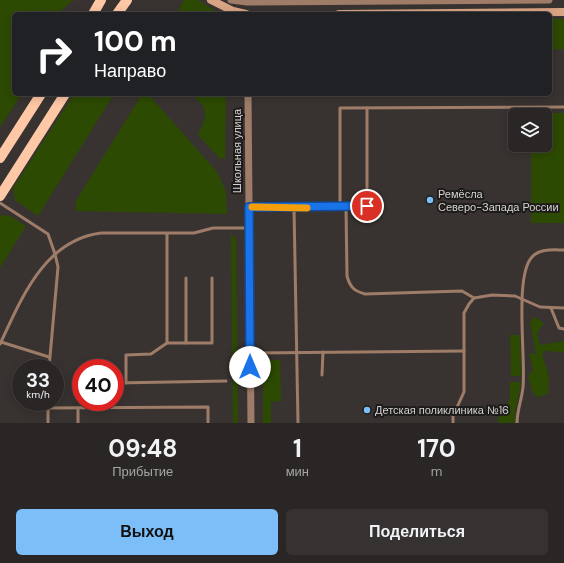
<!DOCTYPE html>
<html lang="ru">
<meta charset="utf-8">
<style>
body{margin:0;font-family:"DM Sans",sans-serif;background:#363232;color:#f1f3f6;height:100vh;display:flex;flex-direction:column;font-size:15px;white-space:nowrap}
*{box-sizing:border-box;margin:0}
p{font-size:13px;color:#a5a5a7}
.icon{flex:none;width:22px;height:22px;fill:none;stroke:currentColor;stroke-width:2;stroke-linecap:round;stroke-linejoin:round}
.map{position:relative;height:423px;overflow:hidden}
.panel{display:flex;flex-direction:column;background:#2a2625;flex:1}
.panel>*{flex:none}
.top-card{position:absolute;left:12px;top:12px;width:540px;height:84px;border-radius:6px;box-shadow:0 2px 10px #0003,0 0 0 1px #464342;background:#202124;color:#fff;overflow:hidden}
.fabs{position:absolute;left:508px;top:108px;display:grid;gap:8px}
.fabs a{display:grid;place-items:center;width:44px;height:44px;border-radius:6px;background:#2a2625;box-shadow:0 2px 10px #0003,0 0 0 1px #464342;font-size:20px}
.speed{position:absolute;left:12px;top:359px;display:flex;gap:8px;font-size:20px;font-weight:700;text-align:center}
.speed>*{display:grid;place-content:center;width:52px;height:52px;border-radius:50%;background:#2a2625;box-shadow:0 2px 10px #0003,0 0 0 1px #464342;line-height:1}
.speed small{font-size:10px;font-weight:400}
.speed .limit{border:6px solid #d22;background:#fff;color:#111}
.pin{position:absolute;display:grid;place-items:center;width:34px;height:34px;color:#fff;margin:-17px;border:2px solid #fff;border-radius:50%;box-shadow:0 1px 4px #0007}
.me{position:absolute;width:44px;margin:-22px;rotate:0deg;stroke-linejoin:round;filter:drop-shadow(0 0 3px #0008)}
.turn{display:flex;align-items:center;gap:14px;height:84px;padding:0 16px;font-size:18px}
.turn .icon{width:52px;height:52px;stroke-width:2.5}
.turn b{display:block;font-size:28px;line-height:34px}
.eta{display:flex;justify-content:space-evenly;align-items:center;height:68px;text-align:center}
.eta b{font-size:24px;font-weight:700;line-height:28px}
.action{display:flex;gap:8px;margin-top:auto;padding:8px 16px}
.action a{flex:1;height:46px;border-radius:6px;background:#7bbef8;color:#111;font-size:16px;font-weight:700;line-height:46px;text-align:center}
.action a+a{background:#363232;color:#f1f3f6}
.map>svg:first-child{display:block}
</style>
<div class="map">
<svg width="564" height="423" viewBox="0 0 564 423">
<rect width="100%" height="100%" fill="#383331"/>
<g fill="#2d4a02">
<polygon points="0,0 73,0 58,14 14,14 14,94 22,94 0,127"/>
<polygon points="184,0 198,0 220,14 176,14"/>
<polygon points="550,19 564,19 564,49 550,50"/>
<polygon points="74,94 114,94 38,216 15,200 13,188"/>
<polygon points="142,94 148,94 218,173 226,192 227,214 75,211 76,201"/>
<path d="M190,94H226L225,158L220,159L198,135C208,116 209,107 190,94Z"/>
<polygon points="531,113 564,113 564,223 531,223 531,145 545,145 545,115 531,115"/>
<polygon points="3,215 10,216 26,226 0,268 0,216"/>
<polygon points="231,235 236,238 238,423 233,423"/>
<path d="M534,317L544,323L537,333L540,345L564,341V352L545,351L542,355C547,369 551,378 548,394L537,397L532,391L528,376L533,370L529,353L536,354L530,322Z"/>
<polygon points="510,335 520,335 521,376 511,376"/>
<polygon points="267,360 280,360 281,401 271,402 271,423 263,423 263,362"/>
<polygon points="510,382 521,382 515,413 515,423 498,423 498,406 508,406 508,401 510,400"/>
</g>
<g fill="none" stroke-linecap="round" stroke-linejoin="round">
<g stroke="#9e7c68" stroke-width="3">
<polyline points="0,203 48,234 55,254 58,267 49,368"/>
<polyline points="249,207 294,208"/>
<polyline points="340,207 340,108 564,107"/>
<path d="M346,207L347,276C350,287 354,291 365,294L462,291L474,298"/>
<polyline points="551,308 559,328 564,329"/>
<path d="M1,342C22,297 45,240 101,233H194L213,228H249"/>
<polyline points="167,343 167,234"/>
<polyline points="186,343 186,278"/>
<polyline points="0,344 1,342 49,357"/>
<polyline points="250,353 464,351"/>
<polyline points="322,375 323,352"/>
<polyline points="115,383 226,381"/>
<polyline points="126,383 126,355 151,354 167,343 212,343 212,278"/>
<polyline points="48,408 208,407 208,423"/>
<polyline points="48,423 48,402"/>
<polyline points="78,423 78,408"/>
<polyline points="298,423 294,208 367,206 367,108"/>
<polyline points="453,423 453,416 464,392 464,313 469,304 474,298 492,295 515,296 540,307 564,308"/>
<path d="M517,423C517,410 522,399 523,387C526,359 514,276 532,257C540,248 554,250 564,250"/>
</g>
<g stroke="#9e7c68" stroke-width="7">
<polyline points="231,0 247,2 549,0"/>
<polyline points="248,94 251,423"/>
</g>
<g stroke="#d9a484" stroke-width="8">
<polyline points="211,0 233,11 246,14"/>
<polyline points="339,14 564,12"/>
</g>
<g stroke="#fec7a6" stroke-width="10">
<polyline points="93,14 101,0"/>
<polyline points="117,14 127,0"/>
<polyline points="0,158 41,94"/>
<polyline points="0,196 65,94"/>
</g>
</g>
<g fill="none" stroke-linecap="round" stroke-linejoin="round">
<defs>
<polyline id="route" points="250,367 249,207 367,206"/>
</defs>
<use href="#route" stroke="#114b97" stroke-width="10"/>
<use href="#route" stroke="#1a73e8" stroke-width="7"/>
<polyline stroke="#f59e0b" stroke-width="7" points="252,207 307,208"/>
</g>
<g fill="#7bbef8" stroke="#1d1c1a" stroke-width="1.5">
<circle cx="430" cy="200" r="4"/>
<circle cx="367" cy="410" r="4"/>
</g>
<g text-anchor="middle" dominant-baseline="central" stroke-width="4" stroke-linejoin="round" paint-order="stroke">
<g font-size="11" fill="#d4d1d0" stroke="#1d1c1a">
<text transform="translate(237 151) rotate(-90)">Школьная улица</text>
</g>
<g font-size="11" fill="#d4d1d0" stroke="#1d1c1a" text-anchor="start">
<text x="438" y="194">Ремёсла<tspan x="438" dy="13">Северо-Запада России</tspan></text>
<text x="375" y="410">Детская поликлиника №16</text>
</g>
</g>
</svg>
<div class="fabs">
<a><svg class="icon" aria-label="layers" viewBox="0 0 24 24"><path d="M12 4l9 5-9 5-9-5zM3 14l9 5 9-5"/></svg></a>
</div>
<div class="speed"><div>33<small>km/h</small></div><div class="limit">40</div></div>
<div class="pin" style="left:367px;top:206px;background:#d93025"><svg class="icon" aria-label="arrive" viewBox="0 0 24 24"><path d="M6 21V4h12l-3 4 3 4H6"/></svg></div>
<svg class="me" style="left:250px;top:367px" viewBox="-20 -20 40 40"><circle r="19" fill="#fff"/><path d="M0-13L10 11 0 6-10 11z" fill="#1a73e8"/></svg>
<div class="top-card">
<div class="turn"><svg class="icon" aria-label="right" viewBox="0 0 24 24"><path d="M7 20v-9h11M14 6l5 5-5 5"/></svg><div><b>100 m</b>Направо</div></div>
</div>
</div>
<section class="panel">
<div class="eta">
<div><b>09:48</b><p>Прибытие</p></div>
<div><b>1</b><p>мин</p></div>
<div><b>170</b><p>m</p></div>
</div>
<div class="action"><a>Выход</a><a>Поделиться</a></div>
</section>
